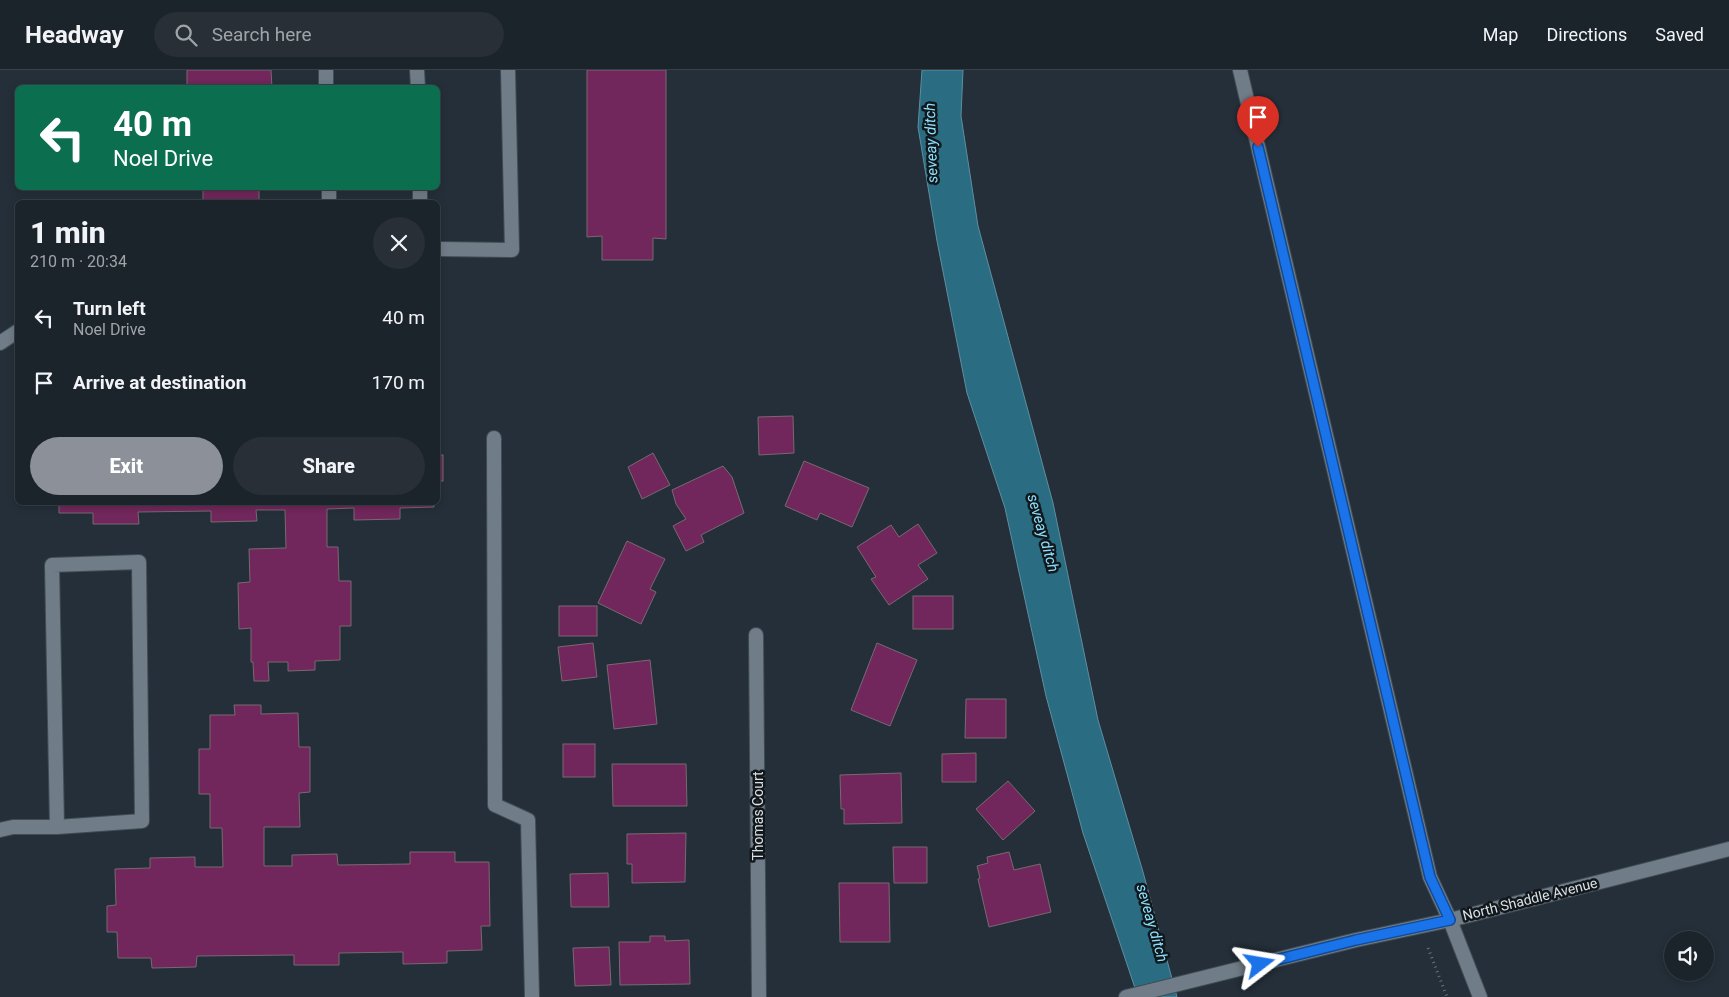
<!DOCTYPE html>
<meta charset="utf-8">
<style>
body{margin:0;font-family:Roboto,sans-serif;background:#282f37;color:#f1f3f6;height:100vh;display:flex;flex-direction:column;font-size:19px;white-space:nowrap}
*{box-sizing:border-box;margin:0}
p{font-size:16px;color:#a0a4a9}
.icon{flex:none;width:28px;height:28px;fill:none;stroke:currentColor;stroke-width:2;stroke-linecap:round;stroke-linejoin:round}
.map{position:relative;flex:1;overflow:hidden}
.details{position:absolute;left:15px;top:130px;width:425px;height:305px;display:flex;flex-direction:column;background:#1b232b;border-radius:8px;box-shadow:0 2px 8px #0003,0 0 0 1px #394047}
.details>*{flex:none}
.top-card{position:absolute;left:15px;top:15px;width:425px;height:105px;border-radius:8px;box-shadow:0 2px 8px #0003,0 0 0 1px #394047;background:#0b6e4f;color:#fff;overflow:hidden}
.tools{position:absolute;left:1664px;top:861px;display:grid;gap:10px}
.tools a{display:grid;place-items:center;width:50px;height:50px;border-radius:50%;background:#1b232b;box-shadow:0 2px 8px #0003,0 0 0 1px #394047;font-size:25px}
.pin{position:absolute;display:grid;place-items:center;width:42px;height:42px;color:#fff;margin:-51px -21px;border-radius:50% 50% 50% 0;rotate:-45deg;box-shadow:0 0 5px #0007}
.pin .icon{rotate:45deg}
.me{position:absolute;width:55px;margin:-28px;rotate:76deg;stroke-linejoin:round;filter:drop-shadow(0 0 4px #0008)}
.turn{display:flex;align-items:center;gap:18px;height:105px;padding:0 15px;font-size:22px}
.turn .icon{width:65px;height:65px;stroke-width:2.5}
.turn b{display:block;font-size:35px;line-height:42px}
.round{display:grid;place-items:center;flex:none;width:52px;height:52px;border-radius:26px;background:#282f37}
.head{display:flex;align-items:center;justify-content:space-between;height:85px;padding:0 15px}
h1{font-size:30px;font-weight:800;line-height:38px}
.cta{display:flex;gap:10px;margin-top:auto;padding:10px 15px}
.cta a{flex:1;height:58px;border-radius:30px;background:#8c9099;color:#fff;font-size:20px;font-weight:800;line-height:58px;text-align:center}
.cta a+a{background:#282f37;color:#f1f3f6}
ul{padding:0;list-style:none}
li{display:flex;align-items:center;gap:15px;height:65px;padding:0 15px}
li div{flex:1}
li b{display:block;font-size:19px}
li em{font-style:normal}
header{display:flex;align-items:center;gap:30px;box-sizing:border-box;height:70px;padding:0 25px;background:#1b232b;border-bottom:1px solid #394047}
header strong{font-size:24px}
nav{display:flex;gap:28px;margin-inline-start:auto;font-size:18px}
.search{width:350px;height:45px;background:#282f37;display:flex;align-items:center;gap:12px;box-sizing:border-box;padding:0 18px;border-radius:28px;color:#a0a4a9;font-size:19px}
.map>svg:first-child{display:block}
</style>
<header>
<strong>Headway</strong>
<div class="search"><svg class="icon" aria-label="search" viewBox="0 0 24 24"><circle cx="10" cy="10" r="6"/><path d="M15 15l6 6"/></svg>Search here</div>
<nav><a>Map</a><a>Directions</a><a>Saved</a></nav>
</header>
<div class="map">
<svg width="1729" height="927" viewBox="0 0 1729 927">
<rect width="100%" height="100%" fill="#242f39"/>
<polygon fill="#2a6c81" stroke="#5e8fa0" points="922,0 963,0 961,46 978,156 1053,433 1098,650 1143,802 1177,927 1138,927 1083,763 1046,626 1005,438 967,323 937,171 918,57"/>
<g fill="#71275b" stroke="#786972">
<polygon points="187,0 271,0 272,18 187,18"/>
<polygon points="587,0 666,0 666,169 653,168 653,190 602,190 602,166 587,167"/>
<rect x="203" y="118" width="56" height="14"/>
<polygon points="793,346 794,383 759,385 758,347"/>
<polygon points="653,383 670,415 642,429 628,397"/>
<rect x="438" y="385" width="5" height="26"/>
<polygon points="804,391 869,418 852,457 820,443 817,450 785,436"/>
<polygon points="723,396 732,407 744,443 701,465 704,472 686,481 673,456 686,449 676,434 672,420"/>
<polygon points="59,432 434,432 434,437 400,438 400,449 354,450 354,438 327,439 327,477 338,477 339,511 351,511 351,556 340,556 340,590 315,591 315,600 288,601 288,592 268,592 269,611 254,611 253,592 251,592 251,558 239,559 238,513 250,512 249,479 286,478 285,440 256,440 257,451 211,452 211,441 138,442 139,454 93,454 93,443 59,443"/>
<polygon points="918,454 937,483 918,495 928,509 889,535 871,509 876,507 857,477 891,455 899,467"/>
<polygon points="627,471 665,489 650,519 656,522 641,554 598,533"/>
<rect x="913" y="526" width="40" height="33"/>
<rect x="559" y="536" width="38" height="30"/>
<polygon points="593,573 597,607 562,611 558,577"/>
<polygon points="877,573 917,590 890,656 851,640"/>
<polygon points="650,590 657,654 614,659 607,595"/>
<polygon points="966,629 1006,629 1006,668 965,668"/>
<polygon points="234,635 261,635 261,644 298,643 299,677 310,677 310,722 299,723 300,757 264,757 264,796 292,796 292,785 337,784 338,795 410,794 410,782 455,782 455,792 489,792 490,856 481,856 482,880 447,881 447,893 403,894 403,882 339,883 339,895 294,895 294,885 197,886 196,897 152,898 151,888 118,888 117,862 107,862 107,836 116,835 115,799 150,798 150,788 195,787 195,797 223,797 222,758 210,758 210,724 199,724 199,679 210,679 210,645 235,645"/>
<rect x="563" y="674" width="32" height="33"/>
<polygon points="976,683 976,712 942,712 942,684"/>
<polygon points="612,694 686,694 687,736 613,736"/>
<polygon points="901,703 902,753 844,754 844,739 841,739 840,705"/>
<polygon points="1008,711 1035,741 1003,770 976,739"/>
<polygon points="686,763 685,812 632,813 632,794 627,794 627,764"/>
<polygon points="893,777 927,777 927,813 894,813"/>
<polygon points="1009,782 1014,800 1040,794 1051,842 989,857 978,809 980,808 977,796 988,793 987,787"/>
<polygon points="608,803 609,837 571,837 570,804"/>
<polygon points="839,813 889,813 890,872 840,872"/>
<polygon points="650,866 665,866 665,871 689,870 690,914 620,915 619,872 650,872"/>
<polygon points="609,877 611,915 575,916 573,878"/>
</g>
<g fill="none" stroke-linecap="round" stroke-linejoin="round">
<defs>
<g id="service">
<polyline points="326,0 326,18"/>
<polyline points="417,0 418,18"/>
<polyline points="329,118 329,132"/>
<polyline points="420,118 420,132"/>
<polyline points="438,179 512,180 508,0"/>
<polyline points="0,273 18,261"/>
<polyline points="494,368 495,735 528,750 532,927"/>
<polyline points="0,760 13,757 57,757 142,751 139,492 52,495 57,757"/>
</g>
<g id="minor">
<polyline points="1240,0 1430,807 1450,850 1480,927"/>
<polyline points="756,565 759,927"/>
<polyline points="1126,927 1356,870 1450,850 1729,779"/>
</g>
</defs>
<use href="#service" stroke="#414c54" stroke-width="16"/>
<use href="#minor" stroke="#414c54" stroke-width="16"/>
<polyline stroke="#69737b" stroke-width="3" stroke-dasharray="1 4" stroke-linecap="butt" points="1428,878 1447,927"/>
<use href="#service" stroke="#707d88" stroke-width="14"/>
<use href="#minor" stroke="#707d88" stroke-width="14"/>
</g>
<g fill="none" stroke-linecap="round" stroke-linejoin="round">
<defs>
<polyline id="route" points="1258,77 1430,807 1450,850 1356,870 1260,894"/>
</defs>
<use href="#route" stroke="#114b97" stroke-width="12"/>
<use href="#route" stroke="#1a73e8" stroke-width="9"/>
</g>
<g text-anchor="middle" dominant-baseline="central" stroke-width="5" stroke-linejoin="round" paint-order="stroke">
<g font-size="14" fill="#d9e1e7" stroke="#11171b">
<text transform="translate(758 746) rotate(-90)">Thomas Court</text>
<text transform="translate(1530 829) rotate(-14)">North Shaddle Avenue</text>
</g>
<g font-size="15" font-style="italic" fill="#8ce0fd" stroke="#11171b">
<text transform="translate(931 73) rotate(-92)">seveay ditch</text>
<text transform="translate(1043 463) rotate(74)">seveay ditch</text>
<text transform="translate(1152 853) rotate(74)">seveay ditch</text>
</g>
</g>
</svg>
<div class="tools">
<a><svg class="icon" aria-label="sound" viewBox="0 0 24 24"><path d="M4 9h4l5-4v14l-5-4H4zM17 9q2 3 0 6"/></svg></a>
</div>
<div class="pin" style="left:1258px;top:77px;background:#d93025"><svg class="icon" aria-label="arrive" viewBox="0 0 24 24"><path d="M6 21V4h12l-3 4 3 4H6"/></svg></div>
<svg class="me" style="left:1260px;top:894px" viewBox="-20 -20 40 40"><path d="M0-17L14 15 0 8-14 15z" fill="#1a73e8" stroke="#fff" stroke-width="4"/></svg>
<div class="top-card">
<div class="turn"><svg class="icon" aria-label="left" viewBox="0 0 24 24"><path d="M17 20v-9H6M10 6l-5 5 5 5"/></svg><div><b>40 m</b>Noel Drive</div></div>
</div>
<section class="details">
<div class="head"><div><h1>1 min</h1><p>210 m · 20:34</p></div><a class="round"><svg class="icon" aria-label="close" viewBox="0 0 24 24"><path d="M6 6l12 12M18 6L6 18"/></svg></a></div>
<ul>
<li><svg class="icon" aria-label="left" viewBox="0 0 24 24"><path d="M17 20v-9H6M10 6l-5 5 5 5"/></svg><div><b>Turn left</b><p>Noel Drive</p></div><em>40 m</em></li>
<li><svg class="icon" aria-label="arrive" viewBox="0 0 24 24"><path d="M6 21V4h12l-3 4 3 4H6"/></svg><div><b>Arrive at destination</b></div><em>170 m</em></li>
</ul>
<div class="cta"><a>Exit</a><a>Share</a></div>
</section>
</div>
